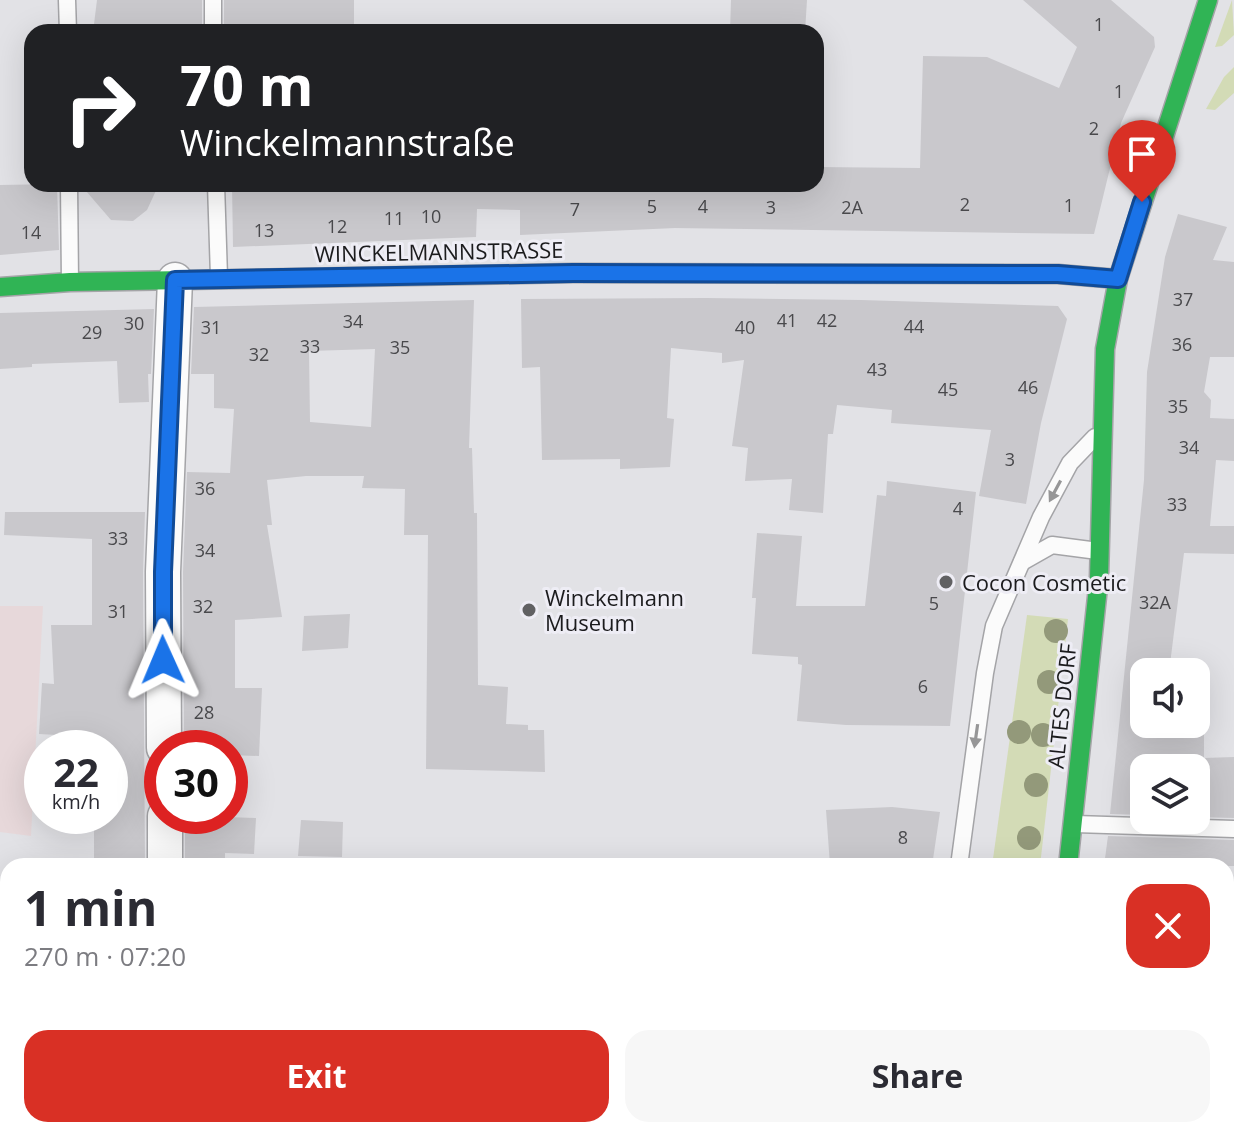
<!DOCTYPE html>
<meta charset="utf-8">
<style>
body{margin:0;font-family:"Open Sans",sans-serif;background:#f7f7f7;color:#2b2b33;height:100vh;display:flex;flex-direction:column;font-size:30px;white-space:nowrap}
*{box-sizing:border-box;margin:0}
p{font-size:26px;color:#7c7c81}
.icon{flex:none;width:44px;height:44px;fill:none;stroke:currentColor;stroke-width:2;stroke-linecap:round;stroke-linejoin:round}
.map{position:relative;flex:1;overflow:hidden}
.details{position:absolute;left:0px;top:858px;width:1234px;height:280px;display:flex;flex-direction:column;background:#fff;border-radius:24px 24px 0 0;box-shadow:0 8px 32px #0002}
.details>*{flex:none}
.banner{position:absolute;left:24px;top:24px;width:800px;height:168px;border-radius:24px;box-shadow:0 8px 32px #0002;background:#202124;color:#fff;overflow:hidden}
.controls{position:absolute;left:1130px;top:658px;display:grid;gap:16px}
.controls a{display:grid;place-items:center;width:80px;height:80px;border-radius:16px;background:#fff;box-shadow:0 8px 32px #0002;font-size:40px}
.speed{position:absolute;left:24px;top:730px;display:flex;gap:16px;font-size:40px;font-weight:700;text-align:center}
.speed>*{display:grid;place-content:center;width:104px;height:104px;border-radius:50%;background:#fff;box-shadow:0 8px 32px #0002;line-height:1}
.speed small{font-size:20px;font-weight:400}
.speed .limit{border:12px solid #d22;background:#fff;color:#111}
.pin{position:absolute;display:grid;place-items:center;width:68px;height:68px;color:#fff;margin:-82px -34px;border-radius:50% 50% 50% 0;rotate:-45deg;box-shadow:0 0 8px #0007}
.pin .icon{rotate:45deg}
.me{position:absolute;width:88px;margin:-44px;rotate:359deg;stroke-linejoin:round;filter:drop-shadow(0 0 6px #0008)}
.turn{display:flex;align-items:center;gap:28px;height:168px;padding:0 24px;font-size:36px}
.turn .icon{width:104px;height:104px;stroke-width:2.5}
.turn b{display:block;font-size:56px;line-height:68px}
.round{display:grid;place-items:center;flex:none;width:84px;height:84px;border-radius:24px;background:#f7f7f7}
.head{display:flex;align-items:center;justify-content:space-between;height:136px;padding:0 24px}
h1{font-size:48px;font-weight:700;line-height:60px}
.primary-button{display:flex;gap:16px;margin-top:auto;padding:16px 24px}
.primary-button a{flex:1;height:92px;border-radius:24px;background:#d93025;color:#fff;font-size:32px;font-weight:700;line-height:92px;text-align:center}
.primary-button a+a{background:#f7f7f7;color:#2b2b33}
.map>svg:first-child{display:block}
</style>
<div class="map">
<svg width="1234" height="1138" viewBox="0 0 1234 1138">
<rect width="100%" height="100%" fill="#e2e2e6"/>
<polygon fill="#e7d8da" points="0,606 43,606 31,836 0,832"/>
<g fill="#d3dbb6">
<polygon points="1232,0 1234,35 1222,46 1215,47"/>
<polygon points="1234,67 1234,93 1215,110 1206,109 1224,77"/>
<polygon points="1027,615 1068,619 1040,866 992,866"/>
<polygon points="957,1130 1010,1130 1009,1138 956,1138"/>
</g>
<g fill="#c9c8cc" fill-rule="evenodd">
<polygon points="97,0 202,0 202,32 93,32"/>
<rect x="224" y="0" width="130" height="32"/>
<polygon points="731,0 807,0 805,32 730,32"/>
<polygon points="1023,0 1111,0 1154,37 1155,47 1121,123 1094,234 675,228 520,235 520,210 477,209 476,237 233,247 232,184 385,184 385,192 450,190 450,184 547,184 548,188 602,184 816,184 816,167 920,168 923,56 987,57 1059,88 1077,47"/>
<polygon points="57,184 59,250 0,255 0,185"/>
<polygon points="80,184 159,184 147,210 133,221 111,220"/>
<polygon points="1178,214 1227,227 1213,260 1234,262 1234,357 1210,357 1204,392 1211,400 1210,418 1234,419 1234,461 1216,460 1210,526 1234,526 1234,554 1184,553 1169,672 1144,672 1144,729 1204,730 1204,758 1234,757 1234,818 1196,817 1196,768 1144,768 1144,815 1110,814 1144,480 1147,372 1165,257"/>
<polygon points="706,298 861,300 1058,306 1067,319 1041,423 1026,504 979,496 991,430 891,423 892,410 837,405 833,434 828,434 823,513 789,510 792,479 745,481 748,448 732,446 744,360 722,363 722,353 671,348 667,418 674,419 670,467 620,469 620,459 542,460 540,367 522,368 521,299"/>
<path d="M474,300L469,448H472L474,513H477L478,685L508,687L506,724L528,725V730H544L545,772L426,769L428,535H404L405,489L362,488L364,476H306L267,480L272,525H267L282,617L235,620V688H262L259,756L230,755V748H184L183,572L187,472L230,473L234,409L214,408V374H191L194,307ZM375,349L371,427L310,422L309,351Z"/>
<polygon points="154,309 151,374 148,374 149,402 119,403 117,361 32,364 32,367 0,369 0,313"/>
<polygon points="887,481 976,492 950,726 846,725 797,721 802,665 798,664 798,657 752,654 756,598 752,598 757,533 802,536 796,606 865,606 877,495 886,496"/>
<polygon points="5,512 145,512 143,572 145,866 94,866 94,816 110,816 110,748 93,748 93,737 39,734 42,683 54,684 51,625 92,625 92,539 4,535"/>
<polygon points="350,614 348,648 302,651 304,616"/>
<polygon points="892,807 940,812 932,866 882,866 882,862 830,865 826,810"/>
<polygon points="225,817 256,818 254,854 225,853 225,866 185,866 185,818"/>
<polygon points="301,820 343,822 342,857 298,856"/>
<polygon points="1108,836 1234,840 1234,866 1104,866"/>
</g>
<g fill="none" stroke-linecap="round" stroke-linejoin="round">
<defs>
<g id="lane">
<polyline points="67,0 68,32"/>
<polyline points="213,0 213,32"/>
<polyline points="69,184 70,282"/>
<polyline points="216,184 219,277"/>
<polyline points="1022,562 1052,545 1098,551"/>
<polyline points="1075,824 1234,829"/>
<polyline points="959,866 985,673 994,626 1041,517 1070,463 1095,437"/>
<polyline points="922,1138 923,1130"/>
</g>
<g id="street">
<polyline points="164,748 163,572 175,280"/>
<polyline points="165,816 165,866"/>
<polyline points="0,951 8,950"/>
<polyline points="171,1130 171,1138"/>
</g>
<g id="fast">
<polyline points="0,287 70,282 573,273 1058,274 1118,279"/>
<polyline points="1068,866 1099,578 1105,349 1118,279 1208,0"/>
<polyline points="1036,1138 1037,1130"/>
</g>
</defs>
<use href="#lane" stroke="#a4a4a7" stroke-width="19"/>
<use href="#street" stroke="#a4a4a7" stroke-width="37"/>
<use href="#fast" stroke="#a4a4a7" stroke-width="21"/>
<use href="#lane" stroke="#fbfbfb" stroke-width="16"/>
<use href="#street" stroke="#fbfbfb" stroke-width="34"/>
<use href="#fast" stroke="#30b455" stroke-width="18"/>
</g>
<g fill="#93997a">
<circle cx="1056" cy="631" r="12"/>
<circle cx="1049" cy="682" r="12"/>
<circle cx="1019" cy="732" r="12"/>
<circle cx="1043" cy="735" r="12"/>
<circle cx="1036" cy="785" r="12"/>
<circle cx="1029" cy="838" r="12"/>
</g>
<defs><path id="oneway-solid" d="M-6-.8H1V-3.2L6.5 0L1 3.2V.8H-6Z" transform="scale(2)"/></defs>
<g fill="#969697">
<use href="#oneway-solid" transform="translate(1055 491) rotate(118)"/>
<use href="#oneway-solid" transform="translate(976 736) rotate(98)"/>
</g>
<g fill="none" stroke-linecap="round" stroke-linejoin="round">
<defs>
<polyline id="route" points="163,660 163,572 175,280 573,273 1058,274 1118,279 1142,202"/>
</defs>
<use href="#route" stroke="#114b97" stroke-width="20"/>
<use href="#route" stroke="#1a73e8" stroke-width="14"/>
</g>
<g fill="#616163" stroke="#eeedf5" stroke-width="3">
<circle cx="946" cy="582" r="8"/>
<circle cx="529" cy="610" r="8"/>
</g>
<g text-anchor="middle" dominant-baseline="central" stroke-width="6" stroke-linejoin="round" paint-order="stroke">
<g font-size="18" fill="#49494c">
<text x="1099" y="24">1</text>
<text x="1119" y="91">1</text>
<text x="1094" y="128">2</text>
<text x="965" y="204">2</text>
<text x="1069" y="205">1</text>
<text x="652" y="206">5</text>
<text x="703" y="206">4</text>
<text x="771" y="207">3</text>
<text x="852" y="207">2A</text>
<text x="575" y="209">7</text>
<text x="431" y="216">10</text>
<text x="394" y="218">11</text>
<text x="337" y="226">12</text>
<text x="264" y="230">13</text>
<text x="31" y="232">14</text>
<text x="1183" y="299">37</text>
<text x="787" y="320">41</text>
<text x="827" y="320">42</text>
<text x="353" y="321">34</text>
<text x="134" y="323">30</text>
<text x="914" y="326">44</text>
<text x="211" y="327">31</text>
<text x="745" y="327">40</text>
<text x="92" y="332">29</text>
<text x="1182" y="344">36</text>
<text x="310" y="346">33</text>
<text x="400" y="347">35</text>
<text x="259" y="354">32</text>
<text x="877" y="369">43</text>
<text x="1028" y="387">46</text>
<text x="948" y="389">45</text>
<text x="1178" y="406">35</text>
<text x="1189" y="447">34</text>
<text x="1010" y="459">3</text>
<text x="205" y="488">36</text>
<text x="1177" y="504">33</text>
<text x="958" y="508">4</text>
<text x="118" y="538">33</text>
<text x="205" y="550">34</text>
<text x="1155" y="602">32A</text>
<text x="934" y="603">5</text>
<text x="203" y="606">32</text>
<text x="118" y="611">31</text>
<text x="923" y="686">6</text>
<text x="204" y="712">28</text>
<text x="903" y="837">8</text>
</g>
<g font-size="22" fill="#1b1b1d" stroke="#eeedf5">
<text transform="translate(439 251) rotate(-1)">WINCKELMANNSTRASSE</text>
<text transform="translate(1061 706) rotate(-84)">ALTES DORF</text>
</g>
<g font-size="22" fill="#1b1b1d" stroke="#eeedf5" text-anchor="start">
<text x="962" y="582">Cocon Cosmetic</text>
<text x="545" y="597">Winckelmann<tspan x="545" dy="25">Museum</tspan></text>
</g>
</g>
</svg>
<div class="controls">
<a><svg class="icon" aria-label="sound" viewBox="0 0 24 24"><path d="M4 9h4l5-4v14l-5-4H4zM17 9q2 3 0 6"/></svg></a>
<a><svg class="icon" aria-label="layers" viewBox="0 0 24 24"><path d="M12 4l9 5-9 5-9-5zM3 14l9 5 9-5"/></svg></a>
</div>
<div class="speed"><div>22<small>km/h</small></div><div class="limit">30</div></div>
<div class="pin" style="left:1142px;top:202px;background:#d93025"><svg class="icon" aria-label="arrive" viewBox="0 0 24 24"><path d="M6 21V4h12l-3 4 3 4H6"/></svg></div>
<svg class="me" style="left:163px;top:660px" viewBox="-20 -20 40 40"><path d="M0-17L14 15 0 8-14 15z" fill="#1a73e8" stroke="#fff" stroke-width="4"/></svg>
<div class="banner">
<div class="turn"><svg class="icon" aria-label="right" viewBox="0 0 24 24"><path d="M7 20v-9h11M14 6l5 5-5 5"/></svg><div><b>70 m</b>Winckelmannstraße</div></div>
</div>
<section class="details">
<div class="head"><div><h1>1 min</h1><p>270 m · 07:20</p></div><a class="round" style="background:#d93025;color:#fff"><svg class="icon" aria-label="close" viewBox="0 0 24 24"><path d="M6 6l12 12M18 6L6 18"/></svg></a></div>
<div class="primary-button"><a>Exit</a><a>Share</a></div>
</section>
</div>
